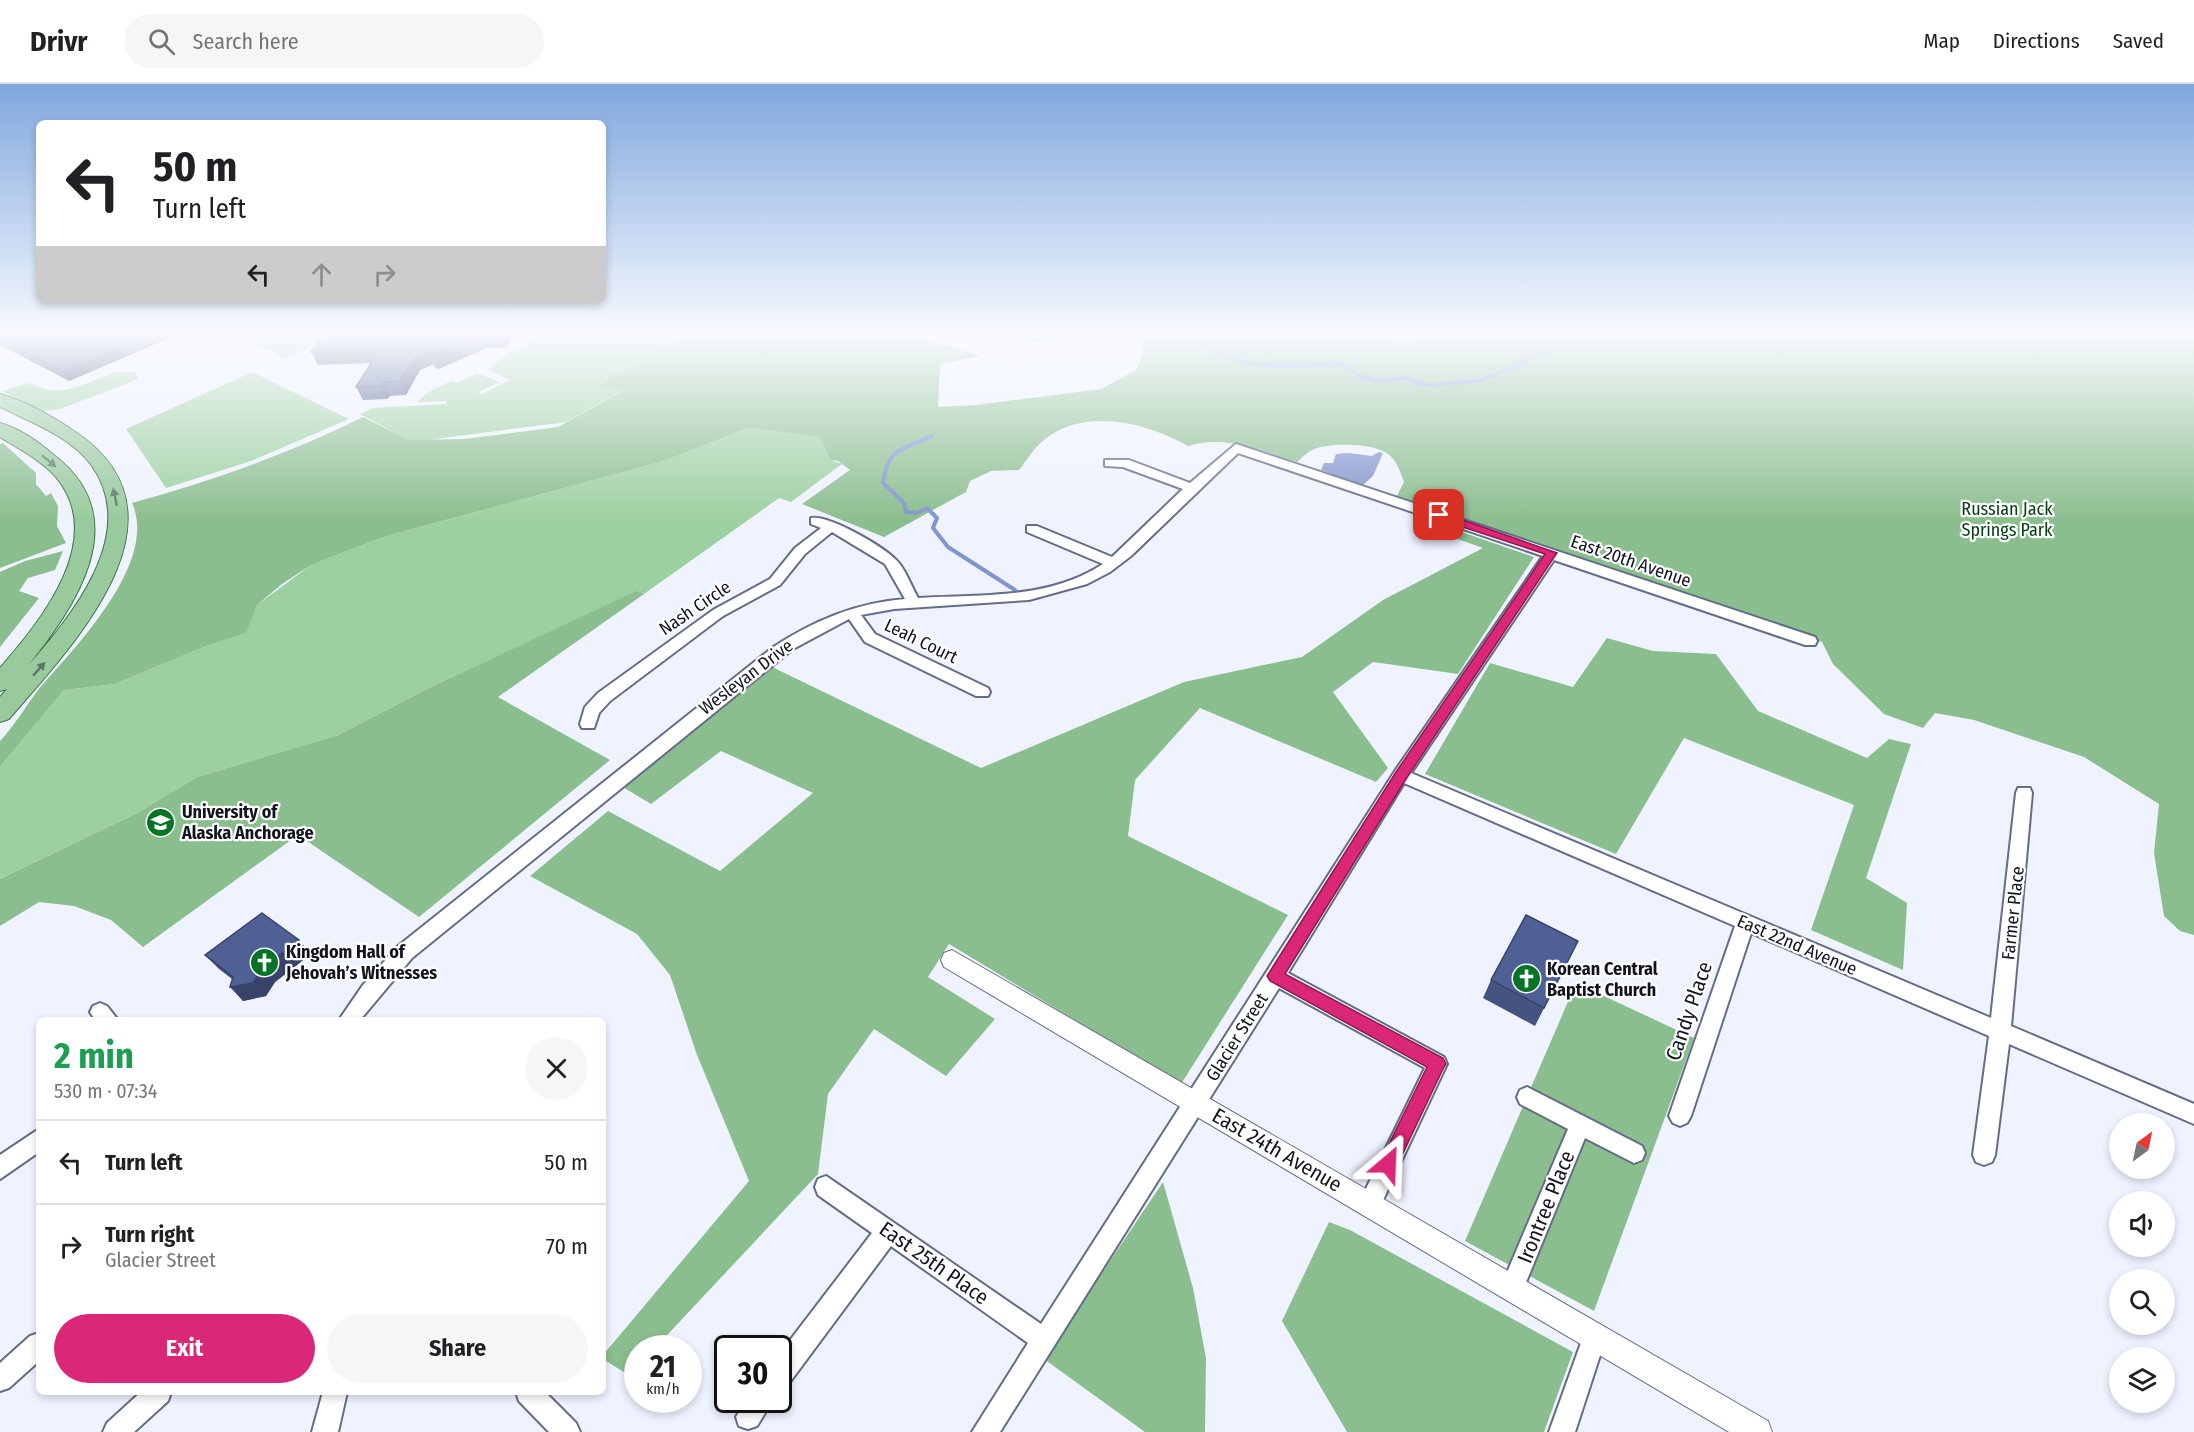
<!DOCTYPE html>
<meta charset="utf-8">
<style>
body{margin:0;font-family:"Fira Sans Condensed",sans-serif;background:#f6f6f6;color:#202124;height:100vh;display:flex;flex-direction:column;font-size:22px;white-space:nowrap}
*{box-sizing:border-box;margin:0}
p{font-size:20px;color:#757577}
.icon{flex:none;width:33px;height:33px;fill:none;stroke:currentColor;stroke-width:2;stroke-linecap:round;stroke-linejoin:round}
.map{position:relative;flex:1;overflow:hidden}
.details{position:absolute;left:36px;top:933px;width:570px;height:378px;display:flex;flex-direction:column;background:#fff;border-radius:9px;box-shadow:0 3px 9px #0003}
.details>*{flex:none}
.banner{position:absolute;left:36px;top:36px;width:570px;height:183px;border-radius:9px;box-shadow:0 3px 9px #0003;background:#fff;color:#202124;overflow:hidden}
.needle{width:39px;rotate:33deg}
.buttons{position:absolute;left:2109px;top:1029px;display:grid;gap:12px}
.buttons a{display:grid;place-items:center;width:66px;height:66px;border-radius:50%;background:#fff;box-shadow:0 3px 9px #0003;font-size:30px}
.speed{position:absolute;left:624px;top:1251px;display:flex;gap:12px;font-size:30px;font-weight:700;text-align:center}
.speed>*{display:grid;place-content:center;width:78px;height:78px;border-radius:50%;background:#fff;box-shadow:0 3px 9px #0003;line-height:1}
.speed small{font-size:15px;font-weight:400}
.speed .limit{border:3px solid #111;border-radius:9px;background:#fff;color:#111}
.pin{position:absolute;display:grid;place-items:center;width:51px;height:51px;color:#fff;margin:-26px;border-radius:12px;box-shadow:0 3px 9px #0006}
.me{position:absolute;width:66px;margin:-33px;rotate:26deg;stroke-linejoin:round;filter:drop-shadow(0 0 4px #0008)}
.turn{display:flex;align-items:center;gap:21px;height:126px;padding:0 18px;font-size:27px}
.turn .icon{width:78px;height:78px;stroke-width:2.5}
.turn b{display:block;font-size:42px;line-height:51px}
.lanes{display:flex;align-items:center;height:57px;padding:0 18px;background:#0003;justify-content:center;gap:30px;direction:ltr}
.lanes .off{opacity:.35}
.round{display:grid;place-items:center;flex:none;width:63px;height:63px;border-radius:32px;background:#f6f6f6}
.head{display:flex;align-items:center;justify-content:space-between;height:102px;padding:0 18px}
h1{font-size:36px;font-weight:700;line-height:45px;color:#1e9e55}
.action{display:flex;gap:12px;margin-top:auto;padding:12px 18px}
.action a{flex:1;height:69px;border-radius:36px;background:#db2777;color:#fff;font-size:24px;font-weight:700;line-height:69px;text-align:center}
.action a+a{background:#f6f6f6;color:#202124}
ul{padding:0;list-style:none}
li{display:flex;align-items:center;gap:18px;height:84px;padding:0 18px;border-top:2px solid #e0e0e0}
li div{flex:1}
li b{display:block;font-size:22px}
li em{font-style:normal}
header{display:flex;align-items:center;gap:36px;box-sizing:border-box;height:84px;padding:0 30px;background:#fff;border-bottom:2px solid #e0e0e0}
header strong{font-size:28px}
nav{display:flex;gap:33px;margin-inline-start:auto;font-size:21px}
.search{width:420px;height:54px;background:#f6f6f6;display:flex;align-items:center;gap:15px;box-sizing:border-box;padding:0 21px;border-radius:33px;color:#757577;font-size:22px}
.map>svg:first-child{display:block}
</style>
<header>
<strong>Drivr</strong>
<div class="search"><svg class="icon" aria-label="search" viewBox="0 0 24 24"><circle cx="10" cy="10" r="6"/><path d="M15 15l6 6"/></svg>Search here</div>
<nav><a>Map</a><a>Directions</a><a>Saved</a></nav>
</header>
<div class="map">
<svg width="2194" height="1348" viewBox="0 0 2194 1348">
<rect width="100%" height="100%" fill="#eff3ff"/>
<g fill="#9dd0a0">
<polygon points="233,249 339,249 285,274"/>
<polygon points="541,249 681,249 672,261 600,301 625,305 566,338 412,358 360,330 373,324 446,320 447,317 417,318 427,309 451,297 457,299 477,289 499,298 479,308 482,310 510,296 489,286 492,281"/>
<path d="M116,288H134L138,295L60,325L43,327L2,307L30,299C64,317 84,298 116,288Z"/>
<polygon points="252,288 349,335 251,377 166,404 126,345"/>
<polygon points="748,344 820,353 830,376 842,380 791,418 779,414 644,510 635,508 431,603 338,651 197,693 139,728 0,795 0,683 64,606 115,600 206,562 245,549 257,521 311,481 383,453 664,377"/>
</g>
<g fill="#8bbe8e">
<path d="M693,249H906L981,272L940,280L938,323L976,321L1101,305L1136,286L1144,268L1136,255L1123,249H1382L1400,258L1435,249H2194V851L2180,847L2164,832L2154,769L2159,720L2084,673L1974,636L1935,629L1923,644L1884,630L1833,580L1822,558L1396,414L1404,398C1400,387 1397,377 1388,370C1374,359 1327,358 1312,366C1307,368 1302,374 1297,378C1261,367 1226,350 1188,362C1148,339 1083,322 1043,357C1034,364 1027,376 1019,386L991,387L970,397L966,408L884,453L802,420L850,386L838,377L830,376L820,353L748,344L664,377L383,453L311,481L282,500L257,521L246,549L206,562L115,600L64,606L0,683V657C15,641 25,623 38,606C74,564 159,479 132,419C212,397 288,370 363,333L409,356L464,355L558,343L624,306L599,301Z"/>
<polygon points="1038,249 1110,249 1030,259 1029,256"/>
<polygon points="3,359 36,389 36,400 46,412 51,409 58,422 57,442 66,459 0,484 0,360"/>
<polygon points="1415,432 1534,473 1458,590 1373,578 1333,608 1388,684 1376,698 1200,624 1135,696 1128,752 1288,831 1181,1000 949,860 928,893 995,935 946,992 874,945 828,1010 818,1090 655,1264 638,1264 637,1284 630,1292 603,1275 603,1271 749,1097 697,971 670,891 637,850 530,792 608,727 720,787 813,709 721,667 651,720 621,702 770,582 981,684 1184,598 1302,573 1383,516 1483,464 1413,439"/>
<polygon points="63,467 55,486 28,494 19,507 39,514 0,563 0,488 25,477"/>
<polygon points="636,507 644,510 498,613 610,676 419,833 298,751 143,863 111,836 74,822 39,818 0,842 0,795 139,728 197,693 338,651 431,603"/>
<polygon points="1607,554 1653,567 1716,570 1758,627 1867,674 1889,655 1911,660 1866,794 1907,819 1903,886 1811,846 1854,721 1684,654 1616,770 1425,690 1490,579 1573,603"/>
<polygon points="1576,899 1694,954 1594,1227 1465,1157"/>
<polygon points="1163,1098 1193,1204 1206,1274 1205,1348 1145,1348 1044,1275"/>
<polygon points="1329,1138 1350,1146 1573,1268 1544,1348 1347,1348 1282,1237"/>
</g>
<polygon fill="#8194cc" points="1379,368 1383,369 1373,392 1362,402 1321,386 1324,379 1333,379 1336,370 1348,369 1372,372"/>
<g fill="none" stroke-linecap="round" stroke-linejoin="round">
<g stroke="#8194cc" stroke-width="4">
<path d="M1190,249C1228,290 1293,282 1343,280L1359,292L1377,297L1406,294L1425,301L1479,297L1520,281L1571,249"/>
<path d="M932,352C902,366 888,363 883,399L904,419L906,428L917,429L927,424L937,434L933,444L948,463L1015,506"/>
</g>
<defs>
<g id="minor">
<path d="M1236,360L1815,553L1817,557L1815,561H1805L1554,476L1411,689L1991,934L2016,709L2018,704H2030L2032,709L2011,942L2194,1020V1040L2009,960L1995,1071L1992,1078L1984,1081L1976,1078L1973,1071L1989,952L1751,849L1691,1032L1687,1039L1680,1042L1673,1039L1669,1032L1735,842L1404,699L1288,889L1444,973L1447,980L1377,1129L1369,1132L1361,1129L1358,1121L1425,984L1279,904L1000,1348H972L1028,1259L891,1162L787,1302L778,1305V1272L872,1149L818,1111L815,1103L818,1095L826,1092L1041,1240L1395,687L1543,472L1238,369L1131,472L1110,488L1087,500L1029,516L894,525L861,531L875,550L988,604L990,608L988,612H976L865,558L849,535L793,565L412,874L360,936H339L363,901L398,862L772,564C813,537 855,519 905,515L885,480L832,448L805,470L780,501L723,532L610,617L599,629L594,644H582L580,640L585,623L598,609L713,526L770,495L795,464L821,444L811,440V434C828,430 882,462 894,474C905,483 911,502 918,514C980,510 1049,516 1103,480L1027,448V442H1037L1112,473L1183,405L1123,383L1105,382V376H1129L1190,399Z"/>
<polygon points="100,919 107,922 118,936 95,936 90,928 93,922"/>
<polygon points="1527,1003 1642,1062 1645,1069 1642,1076 1634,1079 1585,1054 1520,1213 1512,1217 1504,1213 1500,1205 1568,1045 1520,1020 1517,1013 1520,1006"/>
<polygon points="39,1045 39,1068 0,1095 0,1071"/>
<polygon points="1594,1241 1602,1245 1606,1253 1575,1348 1549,1348 1586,1245"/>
<polygon points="39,1249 39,1277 9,1304 0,1307 0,1279 30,1252"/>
<polygon points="141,1308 171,1308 168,1317 134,1348 103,1348 107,1339"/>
<polygon points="323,1308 347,1308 338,1348 312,1348"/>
<polygon points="516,1308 545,1308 576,1339 580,1348 549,1348 519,1317"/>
<polygon points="746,1316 773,1316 757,1342 748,1345 739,1342 736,1333"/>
</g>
<polygon id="tertiary" points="952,866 1768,1337 1772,1348 1729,1348 944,883 941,876 944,869"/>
<path id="primary" d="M0,310C26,317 55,334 77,349C198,432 73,561 9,635L0,638V613L7,605L0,607V584C41,537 108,455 56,393C41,376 19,365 0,353V339C19,344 40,359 55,372C136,435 75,523 27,583C71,533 140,450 92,382C72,353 30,338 0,323Z"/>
</defs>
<use href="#minor" stroke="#646d86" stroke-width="4"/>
<use href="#tertiary" stroke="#646d86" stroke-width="2"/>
<use href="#primary" stroke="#3c7346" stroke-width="2"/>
<use href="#minor" fill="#fff" fill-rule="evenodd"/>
<use href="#tertiary" fill="#fff" fill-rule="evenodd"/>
<use href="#primary" fill="#98ca9d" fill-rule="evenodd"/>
</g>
<g fill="#445380">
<polygon points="0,249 188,249 177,254 174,252 69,297 0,261"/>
<polygon points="331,249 517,249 514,256 511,256 506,264 487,264 438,285 432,281 420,286 406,311 390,312 387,315 363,316 356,303 371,279 318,281 311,268 326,256"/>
<polygon points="1578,857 1535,942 1483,914 1491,896"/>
<polygon points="311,870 275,898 266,912 243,917 232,895 219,885 205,871"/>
</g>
<g fill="#374368">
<polygon points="155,249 173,249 174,252 69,297 62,288"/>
<polygon points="175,249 188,249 177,254"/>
<polygon points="501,249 508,249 511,256 506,264"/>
<polygon points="512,249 517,249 514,256"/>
<polygon points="481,251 487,264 438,285 432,271"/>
<polygon points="427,268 432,281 420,286 406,311 400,297 414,273"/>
<polygon points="383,298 390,312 387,315 381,302"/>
<polygon points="299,856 311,870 275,898 266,912 243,917 230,903"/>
</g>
<g fill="#4f6095" stroke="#374368" stroke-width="1.5">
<polygon points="0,249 155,249 62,288 0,255"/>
<polygon points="331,249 501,249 481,251 432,271 427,268 414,273 400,297 383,298 381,302 356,303 380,265 311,268 319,256 326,256"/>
<polygon points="262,829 299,856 263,884 253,899 230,903 233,893 205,871"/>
<polygon points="1526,831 1578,857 1544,924 1491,896"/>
</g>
<defs><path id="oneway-solid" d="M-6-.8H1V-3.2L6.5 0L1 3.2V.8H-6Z" transform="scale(1.5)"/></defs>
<g fill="#5b7864">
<use href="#oneway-solid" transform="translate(49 377) rotate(39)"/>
<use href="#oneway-solid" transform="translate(115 413) rotate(-102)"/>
<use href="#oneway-solid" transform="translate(39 585) rotate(-49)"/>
</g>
<linearGradient id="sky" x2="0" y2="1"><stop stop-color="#7fa7dd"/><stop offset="0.57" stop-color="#f8faff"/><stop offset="1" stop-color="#f8faff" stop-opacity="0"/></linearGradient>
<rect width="2194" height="438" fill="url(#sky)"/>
<polygon fill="#db2777" stroke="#8e194d" stroke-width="1.5" points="1435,429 1443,429 1557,469 1406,695 1285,890 1443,974 1446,980 1443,985 1395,1086 1388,1089 1382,1086 1379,1080 1427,983 1270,897 1267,892 1396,688 1545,470 1435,434"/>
<defs>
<symbol id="university-disc" viewBox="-11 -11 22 22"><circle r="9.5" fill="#077325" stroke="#fff"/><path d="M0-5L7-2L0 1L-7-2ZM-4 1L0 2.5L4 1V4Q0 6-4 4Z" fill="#fff"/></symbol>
<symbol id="church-disc" viewBox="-11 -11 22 22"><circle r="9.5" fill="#077325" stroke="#fff"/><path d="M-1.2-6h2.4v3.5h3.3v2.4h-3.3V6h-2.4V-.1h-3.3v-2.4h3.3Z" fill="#fff"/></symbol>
</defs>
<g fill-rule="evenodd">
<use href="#university-disc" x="144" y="722" width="33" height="33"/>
<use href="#church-disc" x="248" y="862" width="33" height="33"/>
<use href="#church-disc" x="1510" y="878" width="33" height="33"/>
</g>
<g text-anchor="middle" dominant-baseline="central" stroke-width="4.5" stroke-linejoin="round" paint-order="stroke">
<g font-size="18" fill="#064013" stroke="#fff">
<text x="2007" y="425">Russian Jack<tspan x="2007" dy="21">Springs Park</tspan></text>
</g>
<g font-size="18" fill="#11141e" stroke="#fff">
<text transform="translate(1631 477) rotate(19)">East 20th Avenue</text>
<text transform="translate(695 524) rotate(-34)">Nash Circle</text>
<text transform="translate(921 557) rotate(26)">Leah Court</text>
<text transform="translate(746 593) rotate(-37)">Wesleyan Drive</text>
<text transform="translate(2013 829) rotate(-84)">Farmer Place</text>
<text transform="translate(1797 861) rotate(23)">East 22nd Avenue</text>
<text transform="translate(1237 953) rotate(-58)">Glacier Street</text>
</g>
<g font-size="18" font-weight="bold" fill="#11141e" stroke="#fff" text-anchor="start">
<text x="182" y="728">University of<tspan x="182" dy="21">Alaska Anchorage</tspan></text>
<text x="286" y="868">Kingdom Hall of<tspan x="286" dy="21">Jehovah’s Witnesses</tspan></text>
<text x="1547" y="885">Korean Central<tspan x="1547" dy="21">Baptist Church</tspan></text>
</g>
<g font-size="21" fill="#11141e" stroke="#fff">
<text transform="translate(1689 927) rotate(-71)">Candy Place</text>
<text transform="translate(1277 1066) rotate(30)">East 24th Avenue</text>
<text transform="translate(1546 1123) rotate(-68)">Irontree Place</text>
<text transform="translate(934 1179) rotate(35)">East 25th Place</text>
</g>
</g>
</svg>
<div class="buttons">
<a><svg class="needle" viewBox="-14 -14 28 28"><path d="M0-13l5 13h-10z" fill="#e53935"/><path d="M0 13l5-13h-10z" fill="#757577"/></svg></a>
<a><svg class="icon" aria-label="sound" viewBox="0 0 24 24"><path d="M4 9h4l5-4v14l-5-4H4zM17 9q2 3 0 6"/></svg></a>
<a><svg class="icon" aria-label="search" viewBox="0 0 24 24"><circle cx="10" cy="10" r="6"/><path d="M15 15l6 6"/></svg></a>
<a><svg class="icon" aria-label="layers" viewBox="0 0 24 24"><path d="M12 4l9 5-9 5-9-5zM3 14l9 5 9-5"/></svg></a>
</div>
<div class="speed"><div>21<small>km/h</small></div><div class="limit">30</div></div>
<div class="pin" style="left:1439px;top:431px;background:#d93025"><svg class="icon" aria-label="arrive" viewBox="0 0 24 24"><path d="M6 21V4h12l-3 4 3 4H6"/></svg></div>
<svg class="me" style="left:1388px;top:1080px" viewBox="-20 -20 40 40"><path d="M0-17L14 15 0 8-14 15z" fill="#db2777" stroke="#fff" stroke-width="4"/></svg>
<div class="banner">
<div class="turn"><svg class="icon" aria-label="left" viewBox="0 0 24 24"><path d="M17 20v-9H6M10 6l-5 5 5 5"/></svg><div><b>50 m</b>Turn left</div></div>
<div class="lanes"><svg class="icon" aria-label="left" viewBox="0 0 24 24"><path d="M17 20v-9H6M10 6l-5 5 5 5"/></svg><svg class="icon off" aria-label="ahead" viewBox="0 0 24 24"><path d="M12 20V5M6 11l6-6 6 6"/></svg><svg class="icon off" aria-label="right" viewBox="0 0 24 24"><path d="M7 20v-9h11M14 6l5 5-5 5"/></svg></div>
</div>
<section class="details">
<div class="head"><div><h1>2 min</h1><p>530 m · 07:34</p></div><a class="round"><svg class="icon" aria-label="close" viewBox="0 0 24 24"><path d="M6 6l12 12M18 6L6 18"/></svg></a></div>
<ul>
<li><svg class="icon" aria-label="left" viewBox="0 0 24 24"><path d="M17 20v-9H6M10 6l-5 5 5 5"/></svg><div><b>Turn left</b></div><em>50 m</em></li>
<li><svg class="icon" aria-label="right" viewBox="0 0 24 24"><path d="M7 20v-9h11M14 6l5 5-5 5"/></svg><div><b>Turn right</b><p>Glacier Street</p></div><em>70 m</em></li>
</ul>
<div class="action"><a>Exit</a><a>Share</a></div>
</section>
</div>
